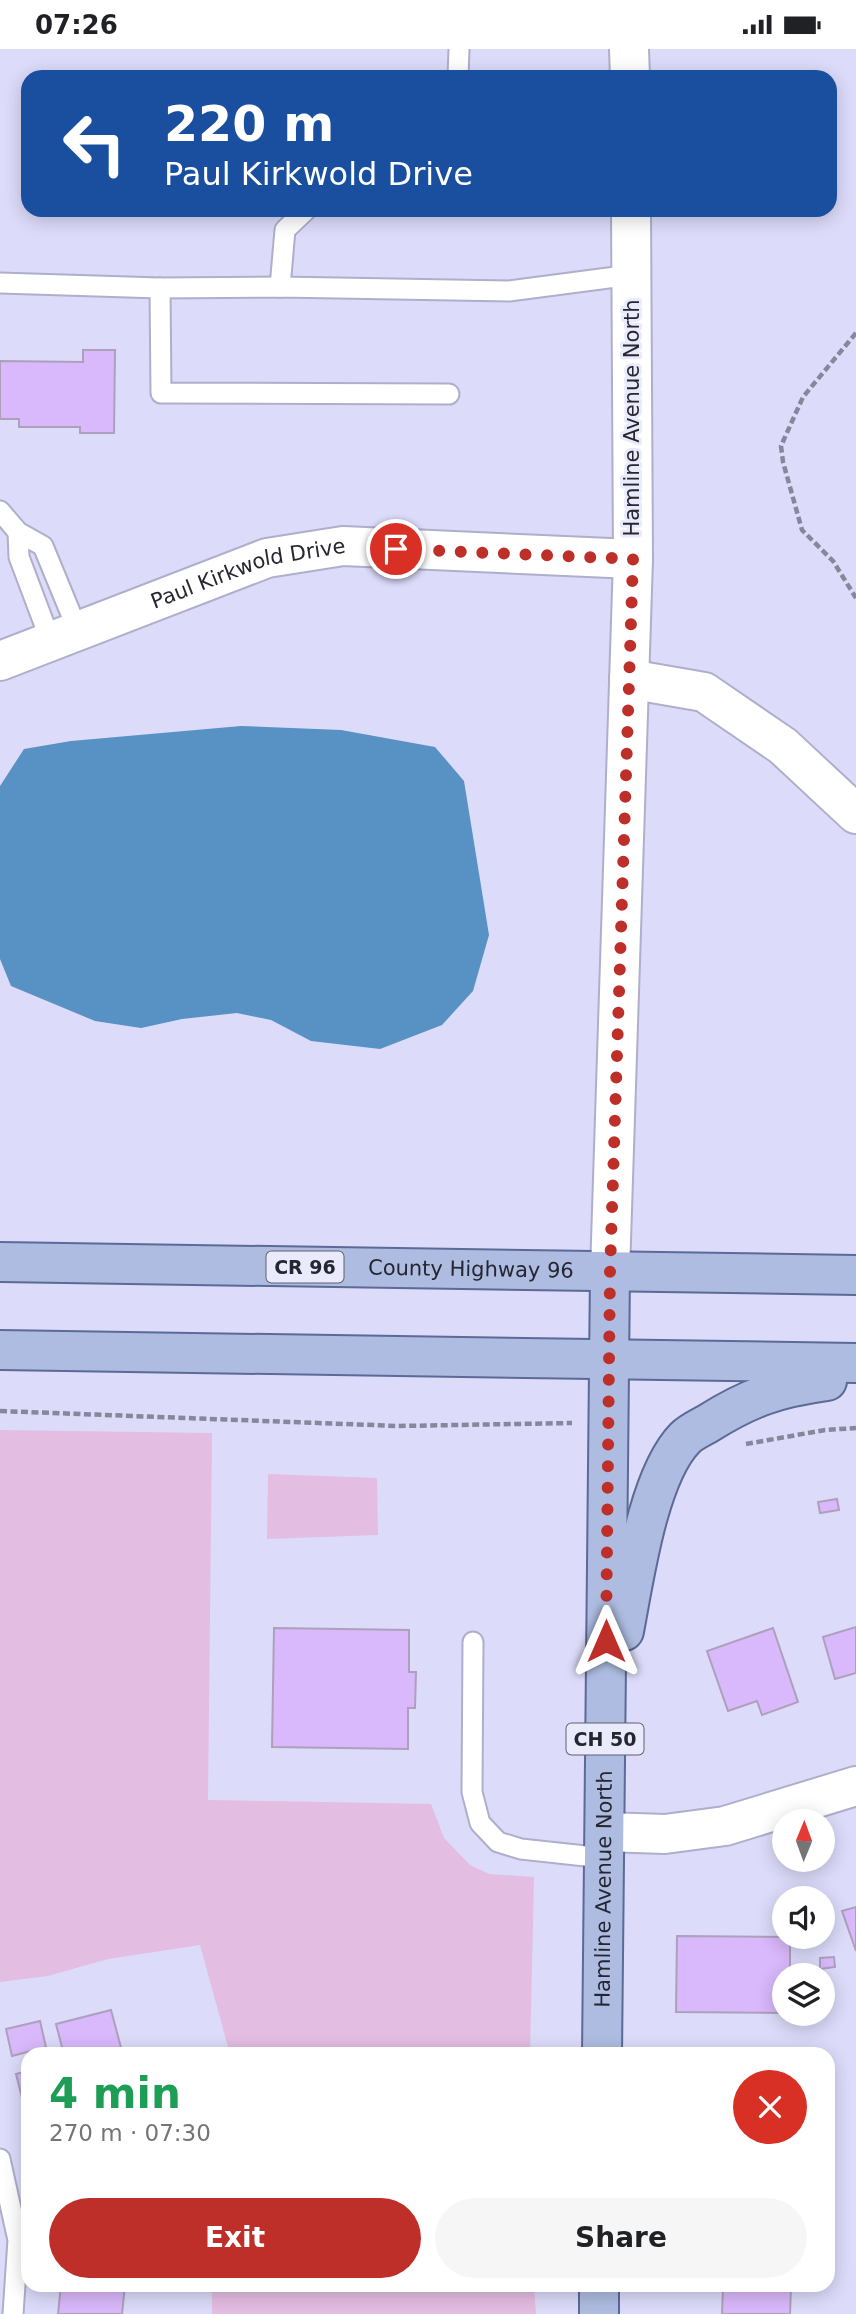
<!DOCTYPE html>
<meta charset="utf-8">
<style>
body{margin:0;font-family:"DejaVu Sans",sans-serif;background:#f6f6f6;color:#202124;height:100vh;display:flex;flex-direction:column;font-size:26px;white-space:nowrap}
*{box-sizing:border-box;margin:0}
p{font-size:23px;color:#757577}
.icon{flex:none;width:38px;height:38px;fill:none;stroke:currentColor;stroke-width:2;stroke-linecap:round;stroke-linejoin:round}
.map{position:relative;flex:1;overflow:hidden}
.side{position:absolute;left:21px;top:1998px;width:814px;height:245px;display:flex;flex-direction:column;background:#fff;border-radius:21px;box-shadow:0 4px 18px #0003}
.side>*{flex:none}
.banner{position:absolute;left:21px;top:21px;width:816px;height:147px;border-radius:21px;box-shadow:0 4px 18px #0003;background:#1a4fa0;color:#fff;overflow:hidden}
.needle{width:46px;rotate:1deg}
.fabs{position:absolute;left:772px;top:1760px;display:grid;gap:14px}
.fabs a{display:grid;place-items:center;width:63px;height:63px;border-radius:50%;background:#fff;box-shadow:0 4px 18px #0003;font-size:35px}
.pin{position:absolute;display:grid;place-items:center;width:60px;height:60px;color:#fff;margin:-30px;border:4px solid #fff;border-radius:50%;box-shadow:0 2px 7px #0007}
.me{position:absolute;width:77px;margin:-38px;rotate:0deg;stroke-linejoin:round;filter:drop-shadow(0 0 5px #0008)}
.turn{display:flex;align-items:center;gap:24px;height:147px;padding:0 28px;font-size:32px}
.turn .icon{width:91px;height:91px;stroke-width:2.5}
.turn b{display:block;font-size:49px;line-height:60px}
.round{display:grid;place-items:center;flex:none;width:74px;height:74px;border-radius:37px;background:#f6f6f6}
.overview{display:flex;align-items:center;justify-content:space-between;height:119px;padding:0 28px}
h1{font-size:42px;font-weight:600;line-height:52px;color:#1e9e55}
.primary-button{display:flex;gap:14px;margin-top:auto;padding:14px 28px}
.primary-button a{flex:1;height:80px;border-radius:42px;background:#bd2f28;color:#fff;font-size:28px;font-weight:600;line-height:80px;text-align:center}
.primary-button a+a{background:#f6f6f6;color:#202124}
.status{display:flex;justify-content:space-between;align-items:center;height:49px;padding:0 35px;background:#fff;direction:ltr}
.status svg{height:19px;fill:currentColor}
.map>svg:first-child{display:block}
</style>
<div class="status"><b>07:26</b><svg viewBox="0 0 49 12"><path d="M0 12V9h3v3zM5 12V6h3v6zM10 12V3h3v9zM15 12V0h3v12zM26 1h20v11H26zM47 4h2v5h-2z"/></svg></div>
<div class="map">
<svg width="856" height="2265" viewBox="0 0 856 2265">
<rect width="100%" height="100%" fill="#dcdbfa"/>
<g fill="#e4bde2">
<polygon points="0,1381 212,1384 208,1751 431,1755 444,1789 470,1816 489,1825 534,1828 530,2005 230,2005 200,1896 108,1910 48,1927 0,1933"/>
<polygon points="268,1425 377,1429 378,1486 267,1490"/>
<polygon points="212,2237 534,2237 536,2265 212,2265"/>
</g>
<polygon fill="#5891c4" points="241,677 341,681 435,698 464,732 489,886 473,942 442,976 380,1000 311,992 271,971 237,964 182,970 141,979 95,972 11,937 0,910 0,737 24,700 71,692"/>
<g fill="#d9b8fb" stroke="#ada0bb" stroke-width="2">
<polygon points="83,301 115,301 114,384 80,384 80,378 19,378 19,370 0,370 0,312 83,313"/>
<polygon points="837,1450 839,1461 820,1464 818,1453"/>
<polygon points="856,1578 856,1624 835,1630 823,1588"/>
<polygon points="274,1579 409,1581 409,1623 416,1623 415,1659 408,1659 408,1700 272,1698"/>
<polygon points="773,1579 798,1653 762,1666 757,1652 728,1662 707,1602"/>
<polygon points="856,1858 856,1902 842,1862"/>
<polygon points="677,1887 790,1888 790,1927 784,1927 784,1964 676,1963"/>
<polygon points="834,1908 835,1918 820,1920 820,1909"/>
<polygon points="111,1961 123,2006 64,2006 56,1975"/>
<polygon points="40,1972 46,1998 12,2007 6,1980"/>
<polygon points="28,2022 28,2072 16,2025"/>
<polygon points="61,2236 125,2236 122,2265 58,2265"/>
<polygon points="780,2236 780,2239 791,2239 790,2265 722,2265 723,2238"/>
</g>
<g fill="none" stroke-linecap="round" stroke-linejoin="round">
<defs>
<g id="service">
<polyline points="458,28 459,0"/>
<polyline points="0,234 160,239 280,238 509,242 631,226"/>
<polyline points="280,238 285,181 306,161"/>
<polyline points="160,239 161,344 449,345"/>
<polyline points="0,462 18,483 43,497 78,582"/>
<polyline points="18,483 19,508 51,593"/>
<polyline points="473,1593 472,1743 480,1774 498,1793 521,1800 604,1809"/>
<polyline points="0,2110 18,2191 13,2265"/>
</g>
<g id="minor">
<polyline points="629,0 630,28"/>
<path id="s1" d="M0,612L267,509L343,497L633,510"/>
<polyline points="629,630 704,643 783,697 856,765"/>
<polyline points="610,1223 633,510 631,161"/>
<polyline points="605,1783 665,1785 725,1777 856,1737"/>
</g>
<g id="primary">
<path id="s2" d="M0,1213L856,1226"/>
<polyline points="0,1301 856,1314"/>
<path d="M624,1582C634,1530 648,1427 685,1389C691,1383 700,1379 707,1375C750,1348 777,1339 827,1332"/>
<path id="s3" d="M602,2006L610,1223"/>
<polyline points="599,2265 599,2236"/>
</g>
</defs>
<use href="#service" stroke="#afaecb" stroke-width="23"/>
<use href="#minor" stroke="#afaecb" stroke-width="42"/>
<use href="#primary" stroke="#5b6a96" stroke-width="42"/>
<g stroke="#87879c" stroke-width="4.5" stroke-dasharray="7 3.5" stroke-linecap="butt">
<polyline points="856,284 803,348 781,397 783,413 802,481 833,512 856,549"/>
<polyline points="0,1362 398,1377 572,1374"/>
<polyline points="746,1395 825,1381 856,1379"/>
</g>
<use href="#service" stroke="#fff" stroke-width="19"/>
<use href="#minor" stroke="#fff" stroke-width="38"/>
<use href="#primary" stroke="#adbce0" stroke-width="38"/>
</g>
<g fill="none" stroke-linecap="round" stroke-linejoin="round">
<polyline stroke="#bd2f28" stroke-width="12" stroke-dasharray="0 21.6" points="396,500 633,510 610,1223 606,1592"/>
</g>
<g text-anchor="middle" dominant-baseline="central" stroke-width="6" stroke-linejoin="round" paint-order="stroke">
<g fill="#eaeafd" stroke="#61616e" stroke-width="2">
<rect x="266.5" y="1202.5" width="77" height="31" rx="5"/>
<rect x="566.5" y="1674.5" width="77" height="31" rx="5"/>
</g>
<g font-size="19" font-weight="bold" fill="#262631">
<text x="305" y="1218">CR 96</text>
<text x="605" y="1690">CH 50</text>
</g>
<g font-size="21" fill="#262631" stroke="#eaeafd">
<text transform="translate(632 369) rotate(-90)">Hamline Avenue North</text>
<text stroke="none"><textPath href="#s1" startOffset="264">Paul Kirkwold Drive</textPath></text>
<text stroke="none"><textPath href="#s2" startOffset="471">County Highway 96</textPath></text>
<text stroke="none"><textPath href="#s3" startOffset="166">Hamline Avenue North</textPath></text>
</g>
</g>
</svg>
<div class="fabs">
<a><svg class="needle" viewBox="-14 -14 28 28"><path d="M0-13l5 13h-10z" fill="#e53935"/><path d="M0 13l5-13h-10z" fill="#757577"/></svg></a>
<a><svg class="icon" aria-label="sound" viewBox="0 0 24 24"><path d="M4 9h4l5-4v14l-5-4H4zM17 9q2 3 0 6"/></svg></a>
<a><svg class="icon" aria-label="layers" viewBox="0 0 24 24"><path d="M12 4l9 5-9 5-9-5zM3 14l9 5 9-5"/></svg></a>
</div>
<div class="pin" style="left:396px;top:500px;background:#d93025"><svg class="icon" aria-label="arrive" viewBox="0 0 24 24"><path d="M6 21V4h12l-3 4 3 4H6"/></svg></div>
<svg class="me" style="left:606px;top:1592px" viewBox="-20 -20 40 40"><path d="M0-17L14 15 0 8-14 15z" fill="#bd2f28" stroke="#fff" stroke-width="4"/></svg>
<div class="banner">
<div class="turn"><svg class="icon" aria-label="left" viewBox="0 0 24 24"><path d="M17 20v-9H6M10 6l-5 5 5 5"/></svg><div><b>220 m</b>Paul Kirkwold Drive</div></div>
</div>
<section class="side">
<div class="overview"><div><h1>4 min</h1><p>270 m · 07:30</p></div><a class="round" style="background:#d93025;color:#fff"><svg class="icon" aria-label="close" viewBox="0 0 24 24"><path d="M6 6l12 12M18 6L6 18"/></svg></a></div>
<div class="primary-button"><a>Exit</a><a>Share</a></div>
</section>
</div>
